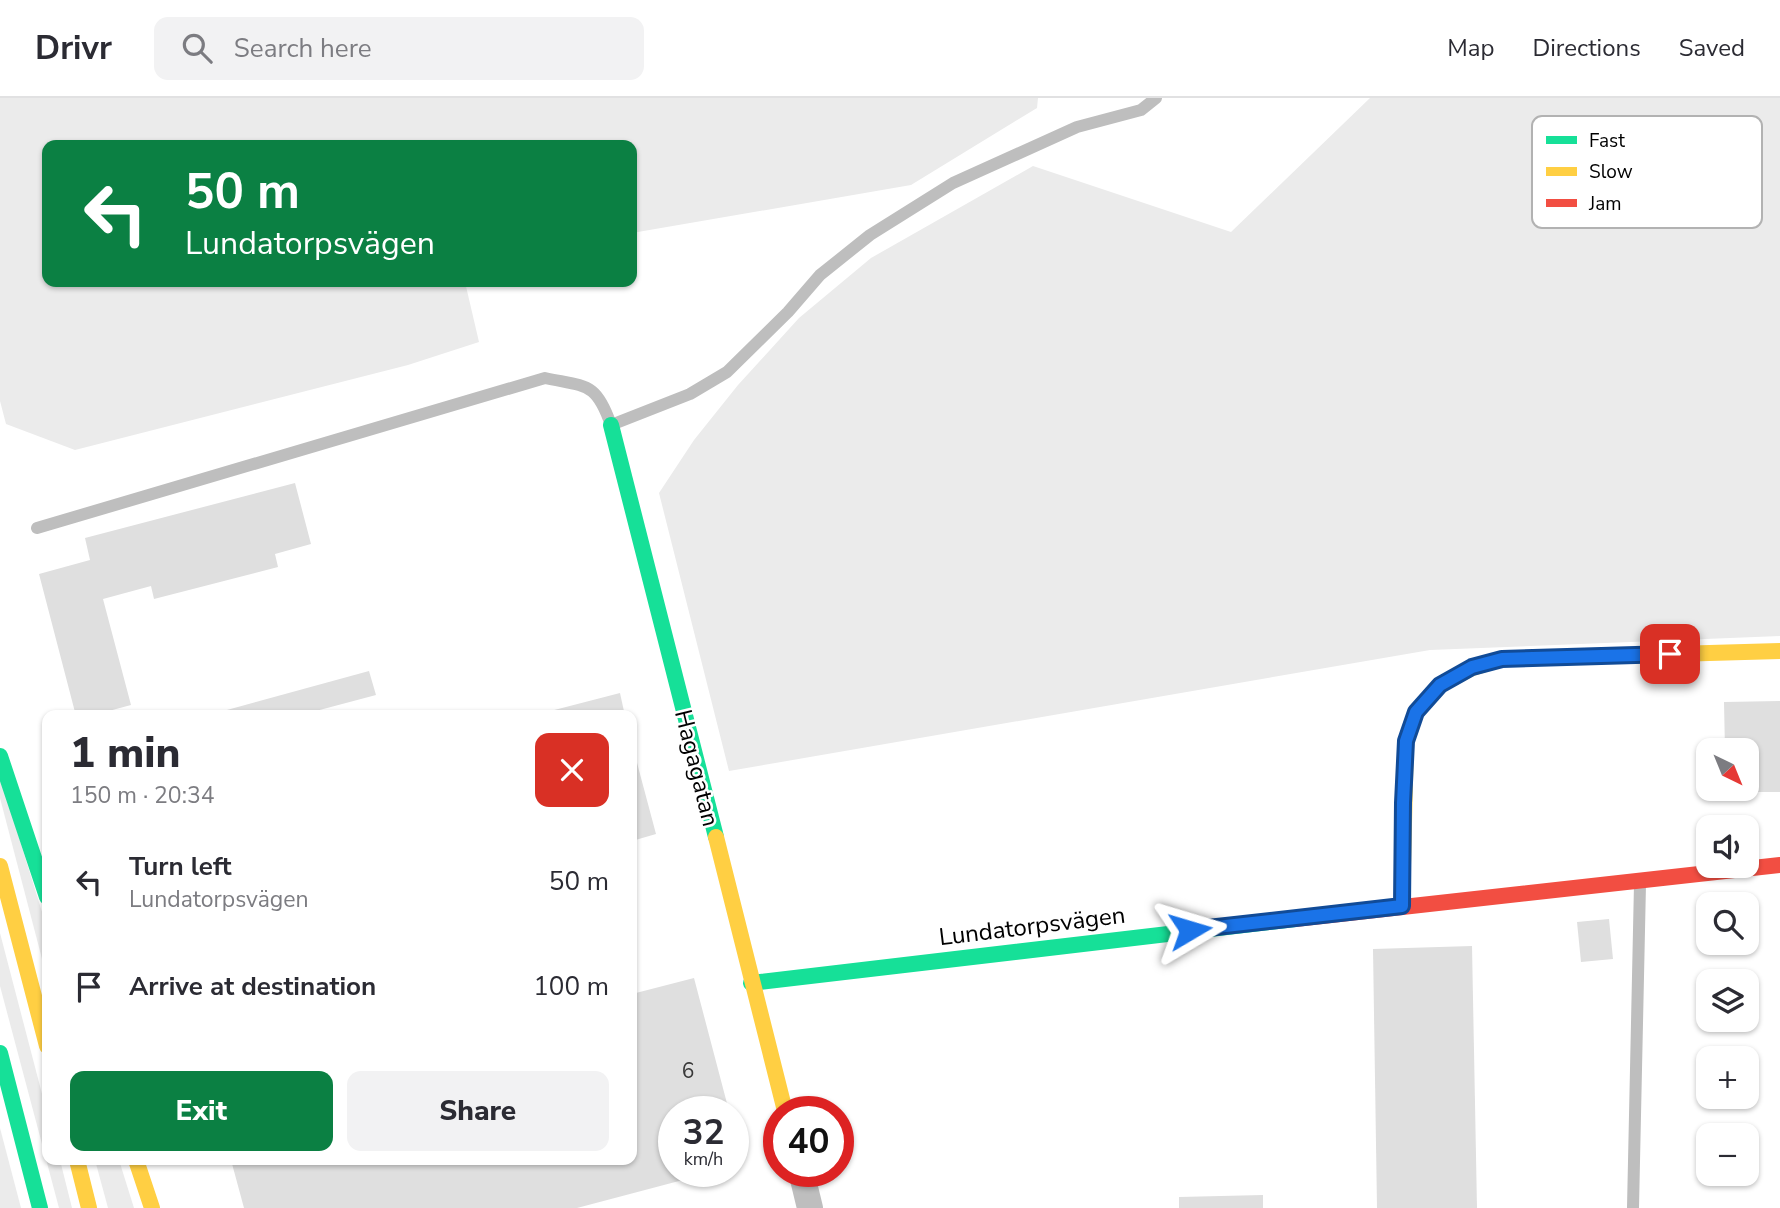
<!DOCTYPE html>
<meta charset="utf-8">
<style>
body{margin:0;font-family:"Nunito Sans",sans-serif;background:#f2f2f3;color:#2b2b33;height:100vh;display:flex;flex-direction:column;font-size:26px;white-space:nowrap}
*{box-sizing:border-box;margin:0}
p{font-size:23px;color:#7c7c81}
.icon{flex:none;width:38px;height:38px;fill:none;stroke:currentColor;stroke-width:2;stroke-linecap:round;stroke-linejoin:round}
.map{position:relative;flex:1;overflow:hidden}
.side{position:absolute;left:42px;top:612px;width:595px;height:455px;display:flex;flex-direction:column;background:#fff;border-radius:14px;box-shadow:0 2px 5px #0004}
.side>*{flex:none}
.banner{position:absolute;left:42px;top:42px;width:595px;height:147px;border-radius:14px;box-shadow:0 2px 5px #0004;background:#0b8043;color:#fff;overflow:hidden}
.needle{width:46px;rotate:137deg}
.fabs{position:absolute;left:1696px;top:640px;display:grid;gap:14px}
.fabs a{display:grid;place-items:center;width:63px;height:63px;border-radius:14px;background:#fff;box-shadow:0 2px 5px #0004;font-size:35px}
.speed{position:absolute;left:658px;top:998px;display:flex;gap:14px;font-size:35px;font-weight:700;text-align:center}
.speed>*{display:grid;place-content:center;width:91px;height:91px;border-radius:50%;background:#fff;box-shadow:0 2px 5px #0004;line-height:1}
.speed small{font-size:18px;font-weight:400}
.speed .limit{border:10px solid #d22;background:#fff;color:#111}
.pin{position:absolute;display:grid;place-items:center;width:60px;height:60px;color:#fff;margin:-30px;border-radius:14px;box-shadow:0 4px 10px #0006}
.me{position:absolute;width:77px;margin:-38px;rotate:83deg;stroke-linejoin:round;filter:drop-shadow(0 0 5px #0008)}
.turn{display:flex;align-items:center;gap:24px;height:147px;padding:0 28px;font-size:32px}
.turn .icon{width:91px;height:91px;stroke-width:2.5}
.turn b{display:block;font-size:49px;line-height:60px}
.round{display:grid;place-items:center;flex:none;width:74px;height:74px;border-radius:14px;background:#f2f2f3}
.headline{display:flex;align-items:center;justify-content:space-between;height:119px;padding:0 28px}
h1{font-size:42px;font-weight:800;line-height:52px}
.cta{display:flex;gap:14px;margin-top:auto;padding:14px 28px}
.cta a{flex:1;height:80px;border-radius:14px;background:#0b8043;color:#fff;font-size:28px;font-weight:800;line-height:80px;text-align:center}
.cta a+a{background:#f2f2f3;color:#2b2b33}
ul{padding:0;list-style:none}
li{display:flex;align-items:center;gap:21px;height:105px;padding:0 28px}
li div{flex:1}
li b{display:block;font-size:26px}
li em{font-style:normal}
header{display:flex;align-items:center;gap:42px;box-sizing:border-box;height:98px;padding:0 35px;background:#fff;border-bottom:2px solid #e1e1e2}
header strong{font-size:33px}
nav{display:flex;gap:38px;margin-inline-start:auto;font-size:24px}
.search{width:490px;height:63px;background:#f2f2f3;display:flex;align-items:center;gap:18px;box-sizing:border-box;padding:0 24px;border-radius:14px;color:#7c7c81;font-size:26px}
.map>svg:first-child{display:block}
</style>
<header>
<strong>Drivr</strong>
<div class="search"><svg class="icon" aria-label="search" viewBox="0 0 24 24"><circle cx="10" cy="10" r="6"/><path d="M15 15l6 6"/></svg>Search here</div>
<nav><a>Map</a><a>Directions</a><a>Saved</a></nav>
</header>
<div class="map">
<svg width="1780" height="1110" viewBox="0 0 1780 1110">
<rect width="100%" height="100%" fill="#fff"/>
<g fill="#ebebeb">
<polygon points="0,0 1038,0 1037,10 911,87 632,135 632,47 47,47 47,184 465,184 479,244 408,267 75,352 6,326 0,303"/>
<polygon points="1370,0 1780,0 1780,538 1430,552 729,673 659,395 694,342 738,287 799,220 871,160 1033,68 1231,134"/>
<polygon points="0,678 47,830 47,880 0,700"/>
<polygon points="0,835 47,1015 47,1062 60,1062 72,1110 59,1110 0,888"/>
<polygon points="0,1030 21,1110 0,1110"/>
<polygon points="95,1062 119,1062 134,1110 108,1110"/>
</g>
<g fill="#dfdfdf">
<polygon points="295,385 311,446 275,456 278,469 154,501 151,488 103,501 131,607 90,618 76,618 39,476 90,462 85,440"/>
<polygon points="369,573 376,597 297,618 205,618"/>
<polygon points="620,595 625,618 535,618 535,617"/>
<polygon points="1780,603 1780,694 1722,694 1722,691 1746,691 1746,653 1725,653 1724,604"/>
<polygon points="632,646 656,736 632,743"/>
<rect x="1702" y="661" width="6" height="23"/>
<polygon points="1609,821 1613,861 1581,864 1577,824"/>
<polygon points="1472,848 1477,1110 1377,1110 1373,851"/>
<polygon points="694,880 729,1013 674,1013 674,1073 713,1074 577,1110 244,1110 231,1062 632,1062 632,896"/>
<polygon points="733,1032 743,1066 733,1068"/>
<polygon points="1263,1097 1263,1110 1179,1110 1179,1099"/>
</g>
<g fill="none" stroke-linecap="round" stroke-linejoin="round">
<g stroke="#bebebe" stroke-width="12">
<path d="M37,430L545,280C587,289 596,284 611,327L690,296L727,274L788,214L820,177L870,137L953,85L1077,29L1141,12L1156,0"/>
<polyline points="1633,1110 1640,786"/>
</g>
<polyline stroke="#bebebe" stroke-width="26" points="801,1073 810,1110"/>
<g stroke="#16e098" stroke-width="16">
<polyline points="611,327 716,739"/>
<polyline points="0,658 47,799"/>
<polyline points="751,885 1295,821"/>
<polyline points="0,955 40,1110"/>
</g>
<g stroke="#ffcf43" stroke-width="16">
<polyline points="716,739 785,1013"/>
<polyline points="0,768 47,948"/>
<polyline points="1402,808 1406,643 1416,614 1440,587 1472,570 1502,561 1780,553"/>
<polyline points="77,1062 89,1110"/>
<polyline points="136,1062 152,1110"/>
</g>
<polyline stroke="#f24e42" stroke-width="16" points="1295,821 1780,767"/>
</g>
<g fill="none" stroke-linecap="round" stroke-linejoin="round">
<defs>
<polyline id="route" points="1190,832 1402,808 1403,705 1406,643 1416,614 1440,587 1472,569 1502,561 1670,556"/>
</defs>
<use href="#route" stroke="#114b97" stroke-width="18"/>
<use href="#route" stroke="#1a73e8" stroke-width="12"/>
</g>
<g text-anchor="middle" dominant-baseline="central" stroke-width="5" stroke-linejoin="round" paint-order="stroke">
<g font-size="21" fill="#383838">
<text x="688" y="973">6</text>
</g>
<g font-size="24" fill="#000" stroke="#fff">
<text transform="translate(697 670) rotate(76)">Hagagatan</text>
<text transform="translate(1032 828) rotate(-7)">Lundatorpsvägen</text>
</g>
</g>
<rect x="1532" y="18" width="230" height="112" rx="10" fill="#fff" stroke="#b2b2b2" stroke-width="2"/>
<rect x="1546" y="38" width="31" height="8" fill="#16e098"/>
<rect x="1546" y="69" width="31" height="9" fill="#ffcf43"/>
<rect x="1546" y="101" width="31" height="8" fill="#f24e42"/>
<g font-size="19" fill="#000">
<text x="1589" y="49">Fast</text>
<text x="1589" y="80">Slow</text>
<text x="1589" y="112">Jam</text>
</g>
</svg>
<div class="fabs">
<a><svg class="needle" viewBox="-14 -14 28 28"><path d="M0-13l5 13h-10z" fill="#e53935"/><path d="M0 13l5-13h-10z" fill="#7c7c81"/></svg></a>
<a><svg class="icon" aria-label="sound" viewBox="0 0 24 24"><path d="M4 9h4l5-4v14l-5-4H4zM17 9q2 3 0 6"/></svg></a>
<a><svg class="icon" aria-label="search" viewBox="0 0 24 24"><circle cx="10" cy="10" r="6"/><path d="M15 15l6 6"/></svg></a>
<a><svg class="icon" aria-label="layers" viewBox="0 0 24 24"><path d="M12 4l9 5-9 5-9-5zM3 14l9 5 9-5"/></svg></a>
<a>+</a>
<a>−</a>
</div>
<div class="speed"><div>32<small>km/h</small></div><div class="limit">40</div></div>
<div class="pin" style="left:1670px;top:556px;background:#d93025"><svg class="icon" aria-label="arrive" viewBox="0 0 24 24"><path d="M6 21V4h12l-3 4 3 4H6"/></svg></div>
<svg class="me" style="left:1190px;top:832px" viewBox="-20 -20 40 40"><path d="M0-17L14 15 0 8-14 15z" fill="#1a73e8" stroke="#fff" stroke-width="4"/></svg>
<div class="banner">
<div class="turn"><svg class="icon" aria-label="left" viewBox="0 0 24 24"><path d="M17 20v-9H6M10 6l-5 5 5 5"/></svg><div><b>50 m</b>Lundatorpsvägen</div></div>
</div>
<section class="side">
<div class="headline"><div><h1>1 min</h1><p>150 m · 20:34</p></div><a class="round" style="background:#d93025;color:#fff"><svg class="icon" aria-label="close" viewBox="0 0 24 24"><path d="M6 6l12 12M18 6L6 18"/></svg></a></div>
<ul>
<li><svg class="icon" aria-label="left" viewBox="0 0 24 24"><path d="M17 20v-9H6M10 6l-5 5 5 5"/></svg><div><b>Turn left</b><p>Lundatorpsvägen</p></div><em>50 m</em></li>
<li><svg class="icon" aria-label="arrive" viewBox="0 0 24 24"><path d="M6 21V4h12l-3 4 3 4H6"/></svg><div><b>Arrive at destination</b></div><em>100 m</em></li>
</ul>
<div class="cta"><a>Exit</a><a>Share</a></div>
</section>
</div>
